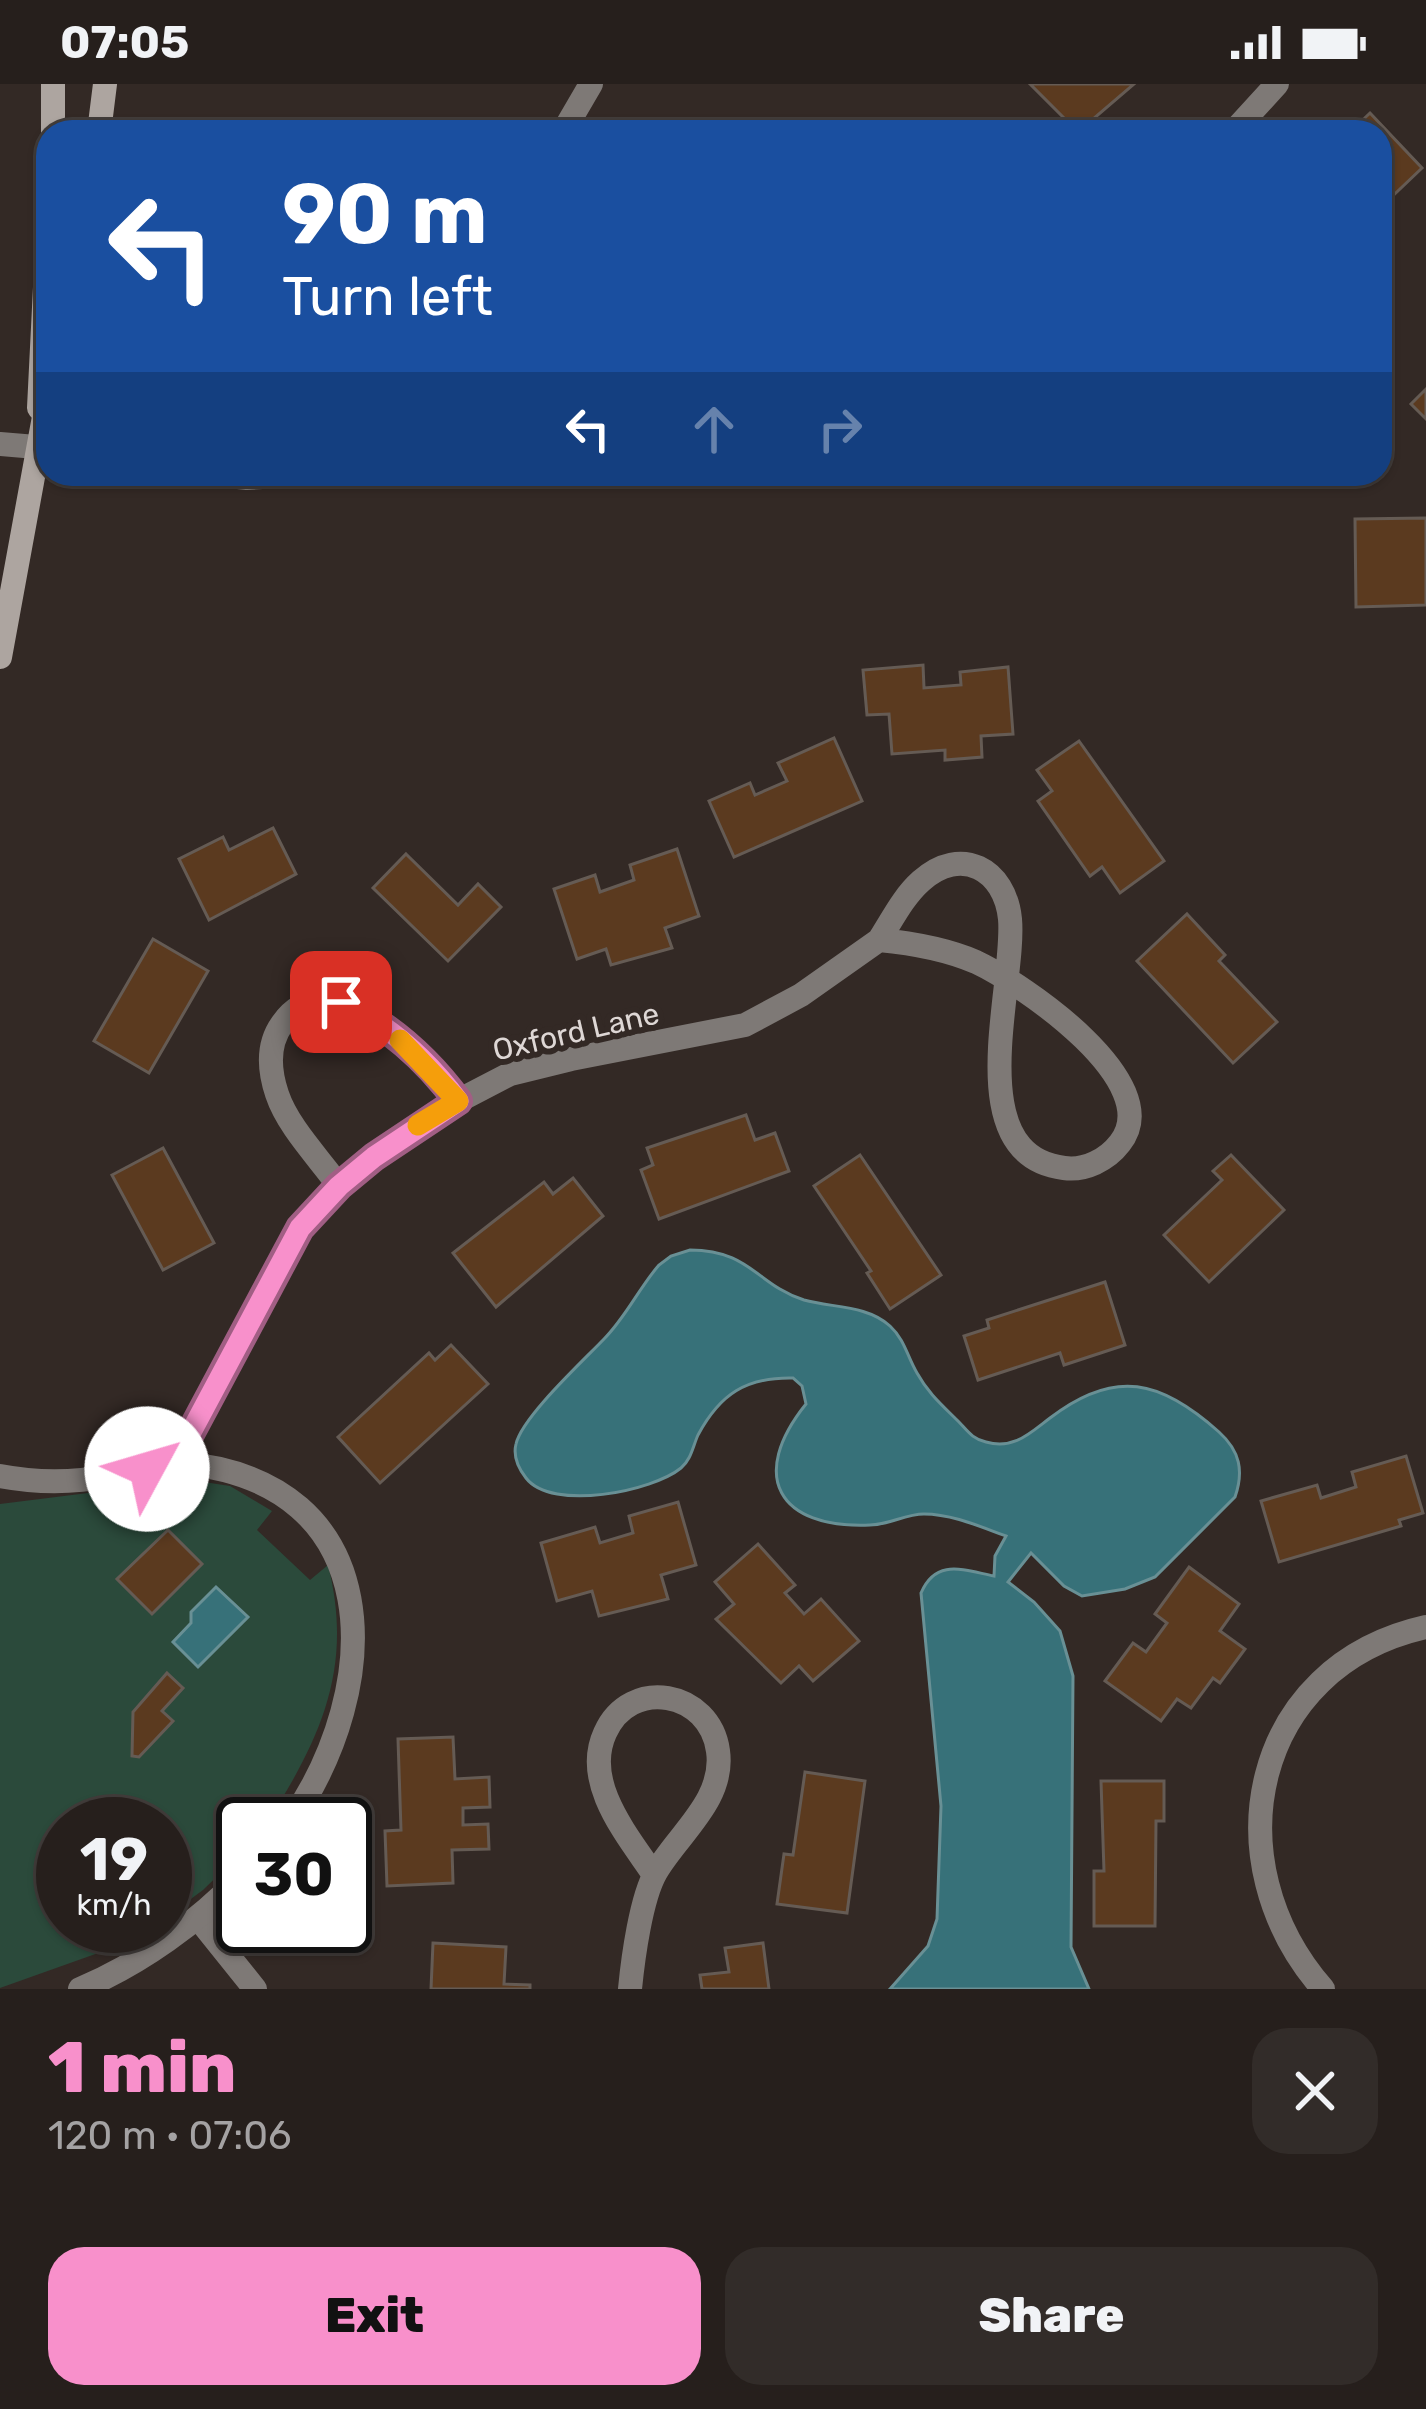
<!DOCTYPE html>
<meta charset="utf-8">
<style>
body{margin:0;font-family:Rubik,sans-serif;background:#322c29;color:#f1f3f6;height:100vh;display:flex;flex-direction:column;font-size:45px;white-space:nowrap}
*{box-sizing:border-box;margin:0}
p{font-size:39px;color:#a4a2a3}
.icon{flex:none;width:66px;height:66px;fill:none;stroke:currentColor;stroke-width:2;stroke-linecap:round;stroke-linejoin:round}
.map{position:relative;height:1905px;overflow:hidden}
.drawer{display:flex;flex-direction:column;background:#261f1c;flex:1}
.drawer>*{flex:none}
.top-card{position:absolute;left:36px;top:36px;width:1356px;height:366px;border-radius:36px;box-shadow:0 3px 9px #0004,0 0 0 3px #423d3b;background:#1a4fa0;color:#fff;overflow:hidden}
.speed{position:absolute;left:36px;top:1713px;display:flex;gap:24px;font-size:60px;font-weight:700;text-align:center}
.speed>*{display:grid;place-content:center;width:156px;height:156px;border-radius:50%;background:#261f1c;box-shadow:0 3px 9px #0004,0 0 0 3px #423d3b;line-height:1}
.speed small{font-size:30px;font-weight:400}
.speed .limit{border:6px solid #111;border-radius:18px;background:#fff;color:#111}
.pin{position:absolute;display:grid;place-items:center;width:102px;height:102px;color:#fff;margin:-51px;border-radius:24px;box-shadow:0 6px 18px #0006}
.me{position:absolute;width:132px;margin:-66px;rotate:51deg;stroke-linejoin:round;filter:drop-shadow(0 0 9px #0008)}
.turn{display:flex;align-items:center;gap:42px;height:252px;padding:0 48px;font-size:54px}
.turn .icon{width:156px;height:156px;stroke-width:2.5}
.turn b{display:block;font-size:84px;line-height:102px}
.lanes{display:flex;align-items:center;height:114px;padding:0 48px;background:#0003;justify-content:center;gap:60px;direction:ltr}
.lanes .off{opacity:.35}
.round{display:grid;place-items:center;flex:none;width:126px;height:126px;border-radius:36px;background:#322c29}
.head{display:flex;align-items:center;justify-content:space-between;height:204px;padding:0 48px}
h1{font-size:72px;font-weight:800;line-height:90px;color:#f890cb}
.primary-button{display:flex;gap:24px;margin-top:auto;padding:24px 48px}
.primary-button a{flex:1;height:138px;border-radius:36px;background:#f890cb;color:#111;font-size:48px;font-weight:800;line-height:138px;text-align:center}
.primary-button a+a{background:#322c29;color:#f1f3f6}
.status{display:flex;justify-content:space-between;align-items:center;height:84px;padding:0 60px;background:#261f1c;direction:ltr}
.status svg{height:33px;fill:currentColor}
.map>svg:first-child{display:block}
</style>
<div class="status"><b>07:05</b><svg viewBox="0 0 49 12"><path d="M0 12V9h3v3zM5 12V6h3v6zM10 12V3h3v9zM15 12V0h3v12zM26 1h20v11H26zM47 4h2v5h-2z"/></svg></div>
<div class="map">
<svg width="1426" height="1905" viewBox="0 0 1426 1905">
<rect width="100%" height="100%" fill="#332925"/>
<path fill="#2b4a3b" d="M204,1398L230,1402L272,1427L257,1446L310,1496L328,1481C354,1583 321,1655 266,1740H243V1767L203,1806L165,1834V1740H63V1842H153L101,1868L0,1904V1420L168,1399Z"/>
<g fill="#377179" stroke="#699095" stroke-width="3">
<path d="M690,1166C750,1166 757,1201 804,1216C833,1224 867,1221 890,1242C905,1256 907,1272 917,1289C928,1309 942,1321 958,1337C967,1346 972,1355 986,1358C1014,1366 1030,1349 1050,1334C1115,1284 1161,1296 1219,1348C1240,1367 1244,1387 1235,1413L1155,1493L1125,1505L1082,1512L1064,1502L1031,1469L1008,1498L1034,1518L1060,1547L1073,1592L1071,1863L1089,1905H890L928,1862L937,1835L941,1722L921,1509C936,1474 963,1486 994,1492L995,1472L1006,1452C981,1443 952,1430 924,1430C905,1430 889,1441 870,1441C778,1445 748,1392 806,1320L802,1302L793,1294C746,1293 720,1310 698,1351C693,1362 691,1376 681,1384C653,1407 552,1428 526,1394C519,1385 513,1372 516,1360C522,1333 584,1276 604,1255C626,1233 639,1204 659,1181L671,1172Z"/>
<polygon points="216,1503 248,1533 198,1583 173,1558 191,1539 191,1528"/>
</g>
<g fill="#5b3a1f" stroke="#655b54" stroke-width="3">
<polygon points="1030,0 1134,0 1078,48"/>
<polygon points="1370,29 1422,84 1380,124 1380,48 1350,48"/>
<polygon points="1426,305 1426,335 1411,320"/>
<polygon points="1426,434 1426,521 1356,523 1355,435"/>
<polygon points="923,581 924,604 961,601 960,588 1008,583 1013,650 981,652 982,673 945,676 945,666 892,670 889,630 867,631 863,586"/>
<polygon points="834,654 862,717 734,773 709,717 750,699 755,711 787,697 778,679"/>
<polygon points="1079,657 1164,777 1120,809 1102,783 1090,792 1038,717 1052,707 1037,686"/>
<polygon points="273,744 296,790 209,836 179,775 223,753 229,766"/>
<polygon points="677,765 699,832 665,844 672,864 611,881 606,865 577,875 554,805 595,791 600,808 634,796 630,781"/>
<polygon points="406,770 458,821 478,800 501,823 448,877 373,804"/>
<polygon points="1187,830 1225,871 1219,877 1277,938 1233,979 1137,877"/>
<polygon points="153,855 208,887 149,989 94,957"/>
<polygon points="746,1031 755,1056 775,1049 789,1087 659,1135 641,1086 653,1081 647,1064"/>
<polygon points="163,1064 214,1159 163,1186 112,1091"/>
<polygon points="860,1071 941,1191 890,1225 867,1189 871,1187 814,1102"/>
<polygon points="1231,1071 1284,1126 1209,1198 1164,1151 1222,1096 1213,1087"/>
<polygon points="573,1094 603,1132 496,1223 453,1169 544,1098 553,1110"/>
<polygon points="1105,1198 1125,1261 1064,1281 1060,1269 978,1296 964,1252 989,1244 987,1236"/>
<polygon points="451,1261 488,1300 380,1399 338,1353 429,1269 435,1276"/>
<polygon points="1406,1372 1423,1429 1399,1436 1401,1442 1279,1478 1261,1417 1317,1401 1321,1414 1356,1403 1352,1388"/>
<polygon points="678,1418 696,1481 661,1491 668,1515 599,1532 592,1507 557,1517 541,1459 595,1443 600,1459 633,1449 629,1432"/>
<polygon points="168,1446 202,1480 152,1530 117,1495"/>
<polygon points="758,1460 795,1501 785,1509 804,1530 821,1515 859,1557 813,1597 799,1582 781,1599 716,1535 734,1520 715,1498"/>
<polygon points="1189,1483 1239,1520 1220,1547 1245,1565 1220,1599 1213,1594 1191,1624 1177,1615 1161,1637 1105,1597 1133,1559 1146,1568 1167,1539 1155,1530"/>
<polygon points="167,1589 183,1604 162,1627 173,1637 139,1673 132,1672 133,1628"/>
<polygon points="453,1653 455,1695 489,1693 490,1723 463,1724 463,1741 488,1740 489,1765 452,1766 453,1799 387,1802 385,1747 401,1746 398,1655"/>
<polygon points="805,1688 865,1697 847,1829 777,1820 784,1770 793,1771"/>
<polygon points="1101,1697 1164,1697 1164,1737 1156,1737 1155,1842 1094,1842 1094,1787 1104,1787"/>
<polygon points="433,1859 506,1863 504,1900 530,1901 530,1905 431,1905"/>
<polygon points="763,1859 769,1905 702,1905 700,1891 729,1888 725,1864"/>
</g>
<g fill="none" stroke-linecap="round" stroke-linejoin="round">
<g stroke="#7e7976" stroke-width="24">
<polyline points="563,48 591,0"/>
<polyline points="1233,48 1277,0"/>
<polyline points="0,360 48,364"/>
<polyline points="212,390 247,394 314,390"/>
<path d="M339,1102C319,1074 288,1043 277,1010C269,986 267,961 282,940C330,871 427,976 458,1017"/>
<path d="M175,1378L300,1144L339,1102L374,1073L458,1017L510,990L571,975L745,941L801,911L879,856C911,859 946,865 976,878C1023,900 1168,999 1120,1059C1107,1076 1085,1087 1064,1084C958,1071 1016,901 1010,835C1005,785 961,761 921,797C903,813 892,836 879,856"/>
<path d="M0,1392C37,1399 72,1399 109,1392C132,1389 158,1377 181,1379C389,1397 386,1602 289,1740"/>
<polyline points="198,1834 255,1905"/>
<path d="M80,1905C140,1880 198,1838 243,1791"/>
<path d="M630,1905C633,1874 641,1814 656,1788C678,1750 725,1716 718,1667C710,1607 630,1592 605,1649C582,1699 628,1752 654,1791"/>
<path d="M1323,1905C1211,1777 1251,1582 1426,1543"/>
</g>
<g stroke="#ada5a0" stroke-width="24">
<polyline points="53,48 53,0"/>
<polyline points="99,48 105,0"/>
<polyline points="39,324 48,143"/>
<polyline points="0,573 48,311"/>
</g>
</g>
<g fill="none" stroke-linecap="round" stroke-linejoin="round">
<defs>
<path id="route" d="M147,1385L175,1378L300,1144L339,1102L374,1073L458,1017C427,975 387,940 341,918"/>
</defs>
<use href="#route" stroke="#a15e84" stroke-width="30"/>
<use href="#route" stroke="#f890cb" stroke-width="21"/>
<polyline stroke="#f59e0b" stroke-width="21" points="400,956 458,1017 418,1041"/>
</g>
<g text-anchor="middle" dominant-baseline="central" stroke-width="12" stroke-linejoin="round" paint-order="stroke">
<g font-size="30" fill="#ded7d5" stroke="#332925">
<text transform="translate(576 948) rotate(-13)">Oxford Lane</text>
</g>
</g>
</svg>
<div class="speed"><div>19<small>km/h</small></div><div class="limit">30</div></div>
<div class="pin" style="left:341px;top:918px;background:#d93025"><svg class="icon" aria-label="arrive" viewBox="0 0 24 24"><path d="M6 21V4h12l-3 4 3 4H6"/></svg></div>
<svg class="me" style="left:147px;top:1385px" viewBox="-20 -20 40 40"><circle r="19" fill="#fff"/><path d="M0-13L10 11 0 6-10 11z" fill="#f890cb"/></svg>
<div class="top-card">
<div class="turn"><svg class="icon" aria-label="left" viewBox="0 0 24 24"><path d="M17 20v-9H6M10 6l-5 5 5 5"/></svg><div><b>90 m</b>Turn left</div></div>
<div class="lanes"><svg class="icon" aria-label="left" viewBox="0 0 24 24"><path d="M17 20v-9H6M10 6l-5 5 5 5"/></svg><svg class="icon off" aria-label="ahead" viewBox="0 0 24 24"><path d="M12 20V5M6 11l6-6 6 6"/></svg><svg class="icon off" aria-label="right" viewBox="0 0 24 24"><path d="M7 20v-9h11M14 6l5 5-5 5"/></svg></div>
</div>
</div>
<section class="drawer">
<div class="head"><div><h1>1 min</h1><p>120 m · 07:06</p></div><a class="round"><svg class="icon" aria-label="close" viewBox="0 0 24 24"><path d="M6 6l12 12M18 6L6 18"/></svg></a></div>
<div class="primary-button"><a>Exit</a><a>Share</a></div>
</section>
